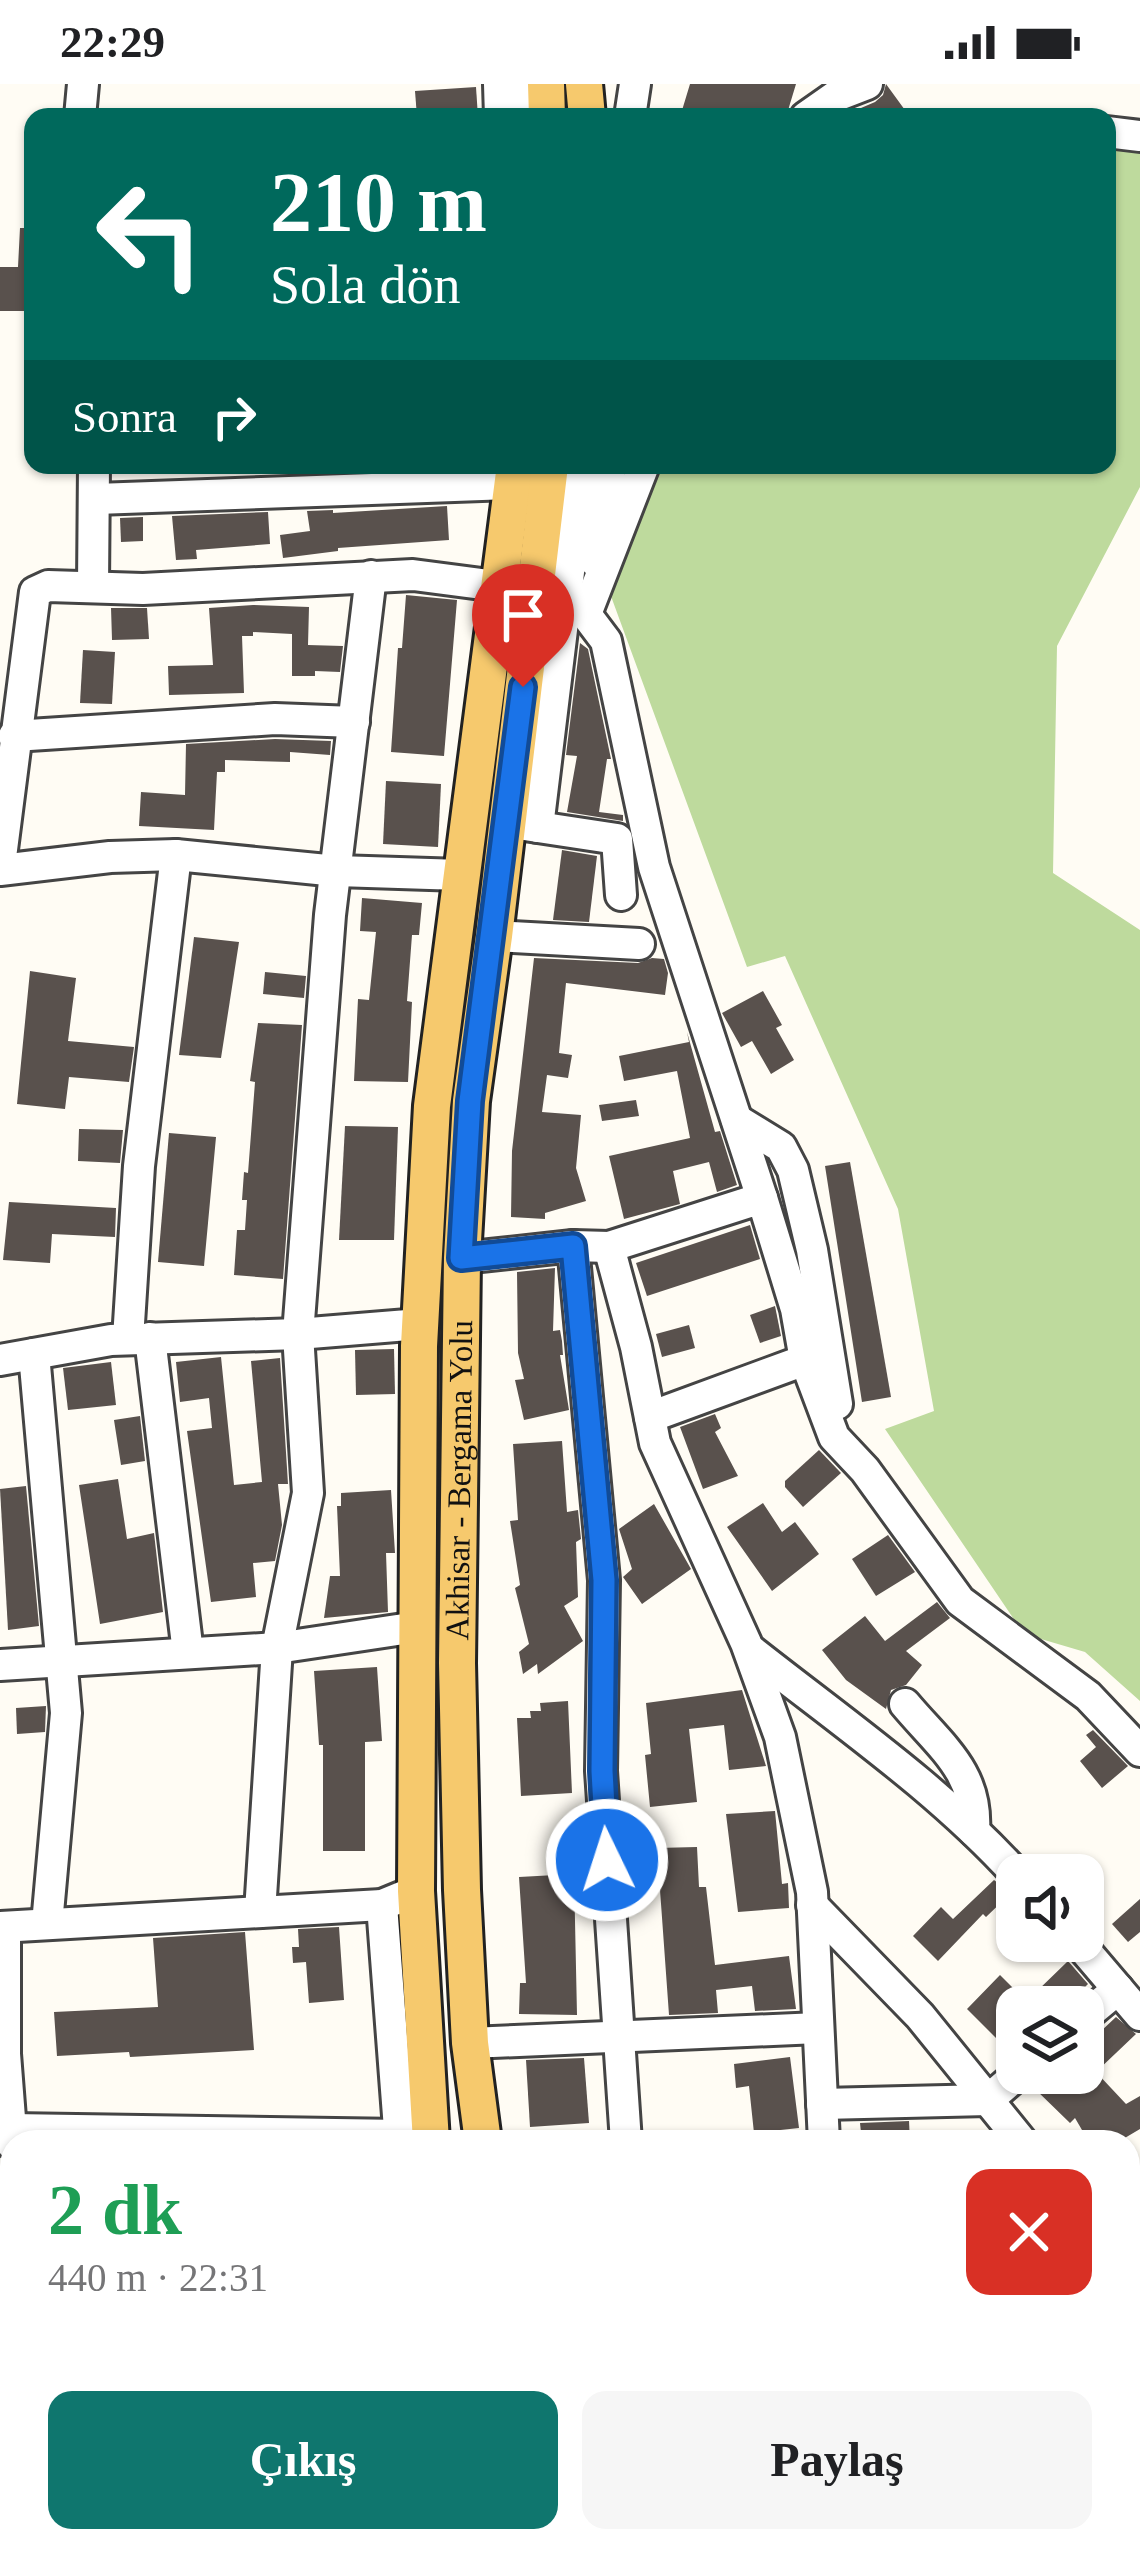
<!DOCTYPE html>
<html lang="tr">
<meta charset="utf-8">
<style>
body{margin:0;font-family:"Times New Roman",serif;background:#f6f6f6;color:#202124;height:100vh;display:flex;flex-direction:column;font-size:45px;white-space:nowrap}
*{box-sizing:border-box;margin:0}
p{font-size:39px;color:#757577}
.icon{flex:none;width:66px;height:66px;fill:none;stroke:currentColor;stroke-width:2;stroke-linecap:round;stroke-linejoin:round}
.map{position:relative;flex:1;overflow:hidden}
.panel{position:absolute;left:0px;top:2046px;width:1140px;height:423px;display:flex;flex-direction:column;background:#fff;border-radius:36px 36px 0 0;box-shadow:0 3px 9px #0004}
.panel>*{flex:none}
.top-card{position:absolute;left:24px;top:24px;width:1092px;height:366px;border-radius:24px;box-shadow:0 3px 9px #0004;background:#00695c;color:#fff;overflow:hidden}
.buttons{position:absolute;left:996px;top:1770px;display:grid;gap:24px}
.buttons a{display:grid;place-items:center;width:108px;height:108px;border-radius:24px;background:#fff;box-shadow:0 3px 9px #0004;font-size:60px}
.pin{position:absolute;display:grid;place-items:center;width:102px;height:102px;color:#fff;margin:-123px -51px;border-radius:50% 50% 50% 0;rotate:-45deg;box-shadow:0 0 12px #0007}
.pin .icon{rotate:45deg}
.me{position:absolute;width:132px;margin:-66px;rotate:356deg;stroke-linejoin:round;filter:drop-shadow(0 0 9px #0008)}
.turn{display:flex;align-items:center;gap:42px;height:252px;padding:0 48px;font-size:54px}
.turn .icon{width:156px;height:156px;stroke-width:2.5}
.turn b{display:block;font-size:84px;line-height:102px}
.then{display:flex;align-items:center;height:114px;padding:0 48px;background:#0003;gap:24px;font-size:45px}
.round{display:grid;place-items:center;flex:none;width:126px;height:126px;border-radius:24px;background:#f6f6f6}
.headline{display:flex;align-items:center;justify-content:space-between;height:204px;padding:0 48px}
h1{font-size:72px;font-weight:600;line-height:90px;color:#1e9e55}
.cta{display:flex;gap:24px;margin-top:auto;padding:24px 48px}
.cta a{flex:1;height:138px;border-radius:24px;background:#0f766e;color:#fff;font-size:48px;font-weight:600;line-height:138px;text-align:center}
.cta a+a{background:#f6f6f6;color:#202124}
.status{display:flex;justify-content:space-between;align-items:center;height:84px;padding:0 60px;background:#fff;direction:ltr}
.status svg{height:33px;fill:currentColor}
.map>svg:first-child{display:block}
</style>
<div class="status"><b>22:29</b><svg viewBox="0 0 49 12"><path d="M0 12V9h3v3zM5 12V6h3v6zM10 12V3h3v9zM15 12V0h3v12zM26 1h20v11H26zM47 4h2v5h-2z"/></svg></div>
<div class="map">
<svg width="1140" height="2467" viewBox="0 0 1140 2467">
<rect width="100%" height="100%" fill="#fffcf4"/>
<polygon fill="#f5f0d4" points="1140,2112 1140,2244 1128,2246 1128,2116"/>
<g fill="#beda9d">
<polygon points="1140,49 1140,403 1057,562 1053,789 1140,846 1140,1617 1085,1568 1024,1550 885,1345 934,1327 898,1125 785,872 747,883 601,485 617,381 1107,381 1107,59"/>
<polygon points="1140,2244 1140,2467 1082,2467 1080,2457 1128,2457 1128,2246"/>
</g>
<g fill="#59514d">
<polygon points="690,0 796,0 786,33 750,24 746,33 680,33"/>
<polygon points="886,0 910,33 840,33 875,18 883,11"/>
<polygon points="476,3 478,33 417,33 415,7"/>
<polygon points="20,144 33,144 33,227 0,227 0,183 18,183"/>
<polygon points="447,422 449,456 338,464 338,467 283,474 280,451 310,447 307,427 333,426 333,429"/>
<polygon points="268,428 270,460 196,466 197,475 176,476 172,432"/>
<polygon points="143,433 143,457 121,458 120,434"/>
<polygon points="406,511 457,516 444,672 391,668 398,564 402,564"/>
<polygon points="253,521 309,523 308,561 343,562 340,588 315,587 315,592 292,592 292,550 253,548 253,552 242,552 244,609 169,611 168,582 213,581 209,524"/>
<polygon points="111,524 147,524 149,555 112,556"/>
<polygon points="580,559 588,565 611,675 607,675 599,728 623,731 623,737 567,728 577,672 566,671"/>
<polygon points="83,566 115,568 112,620 80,619"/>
<polygon points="275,655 331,657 330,671 290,668 290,678 225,676 225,688 217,688 214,746 139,742 141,708 185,711 186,660"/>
<polygon points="386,697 441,700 438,763 383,760"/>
<polygon points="562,766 597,772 589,838 553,836"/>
<polygon points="362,814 422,819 419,851 412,851 407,917 412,918 408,998 354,997 358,915 369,916 376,848 360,847"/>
<polygon points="194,853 239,858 221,974 179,971"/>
<polygon points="534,874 638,879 652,874 664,875 668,889 665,911 566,899 559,969 572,971 568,994 547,991 542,1028 581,1031 576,1084 586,1117 545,1129 545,1135 511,1133 512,1067"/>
<polygon points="30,887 76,894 68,957 134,963 129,998 69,993 65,1025 17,1020"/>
<polygon points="265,888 306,892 304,914 263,910"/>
<polygon points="763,907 782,941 776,944 794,976 771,990 752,957 741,963 722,929"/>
<polygon points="258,939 302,941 283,1195 234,1191 237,1146 245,1146 247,1116 242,1116 244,1088 248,1089 255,998 250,997"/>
<polygon points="687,948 715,1048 720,1047 737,1101 717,1108 709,1078 673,1087 680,1120 624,1135 609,1072 690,1054 677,987 624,997 619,972 689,958"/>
<polygon points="636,1016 639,1032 602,1037 599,1021"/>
<polygon points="345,1042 398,1043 394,1156 339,1156"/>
<polygon points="79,1045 123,1046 120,1079 78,1077"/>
<polygon points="169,1049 216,1053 204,1182 158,1178"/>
<polygon points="850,1078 891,1313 862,1318 825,1082"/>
<polygon points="9,1118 116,1124 115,1153 52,1150 50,1179 3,1176"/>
<polygon points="750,1141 760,1175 647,1212 636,1179"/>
<polygon points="555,1184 553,1247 560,1246 562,1257 563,1271 560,1271 569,1326 524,1336 515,1296 524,1295 518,1269 517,1188"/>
<polygon points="775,1222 781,1252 760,1259 750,1231"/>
<polygon points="689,1241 695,1264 662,1273 656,1250"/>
<polygon points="394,1265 395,1310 356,1311 355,1266"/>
<polygon points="221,1273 234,1401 262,1398 251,1277 280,1274 288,1400 278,1400 282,1441 275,1477 253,1479 256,1513 211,1518 187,1347 212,1344 209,1314 180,1318 176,1278"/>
<polygon points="111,1278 116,1321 68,1326 63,1284"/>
<polygon points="715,1330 721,1344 715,1348 738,1392 703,1405 680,1343"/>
<polygon points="140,1332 145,1377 121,1381 114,1336"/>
<polygon points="562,1357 567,1428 578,1426 581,1455 576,1458 578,1513 564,1522 583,1557 538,1590 537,1580 523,1590 519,1568 529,1560 515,1504 520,1501 510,1437 518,1436 513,1360"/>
<polygon points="819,1366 841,1389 803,1423 785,1403 785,1397"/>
<polygon points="118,1395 127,1455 154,1449 163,1528 100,1540 79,1401"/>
<polygon points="26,1402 39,1542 8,1546 0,1405"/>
<polygon points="391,1406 395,1469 386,1469 388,1528 324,1534 330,1492 340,1492 337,1422 341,1422 341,1409"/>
<polygon points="763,1419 782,1448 795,1438 819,1470 772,1507 727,1443"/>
<polygon points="654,1420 691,1485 642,1520 623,1493 632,1485 619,1445"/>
<polygon points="888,1451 915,1488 876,1512 852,1475"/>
<polygon points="937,1518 950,1534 906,1567 922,1581 906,1601 891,1606 886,1625 846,1596 822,1566 865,1532 885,1557"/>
<polygon points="377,1583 382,1657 365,1658 365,1767 323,1767 323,1661 319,1661 314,1587"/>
<polygon points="742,1606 766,1682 729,1686 724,1641 689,1645 697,1718 650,1723 645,1671 651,1670 646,1619"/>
<polygon points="568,1617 572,1709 521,1712 517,1634 531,1634 530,1627 541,1627 540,1619"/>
<polygon points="46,1622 45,1648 17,1650 16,1624"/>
<polygon points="1093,1646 1128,1682 1102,1704 1080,1677 1096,1663 1086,1651"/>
<polygon points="775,1727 782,1800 788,1799 789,1824 738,1828 726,1730"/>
<polygon points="697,1763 699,1803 706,1803 715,1881 789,1872 796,1925 755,1927 752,1902 716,1906 718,1929 669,1931 657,1764"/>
<polygon points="574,1790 577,1931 519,1930 520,1899 526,1899 519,1793"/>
<polygon points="994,1796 1011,1809 986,1833 983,1830 938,1877 913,1852 941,1823 953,1835"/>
<polygon points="1140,1815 1140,1848 1128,1858 1112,1840"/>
<polygon points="339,1843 344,1916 309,1919 306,1878 293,1879 292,1863 299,1863 298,1845"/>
<polygon points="245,1848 254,1966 130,1973 129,1968 57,1972 54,1928 158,1923 153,1854"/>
<polygon points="1068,1877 1088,1900 1065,1923 1017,1923 1017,1959 1009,1967 967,1925 1000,1891 1021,1912 1029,1905 1034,1910"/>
<polygon points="1116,1933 1136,1950 1096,1988 1126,2020 1140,2012 1140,2045 1118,2058 1089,2058 1075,2034 1070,2039 1034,2004 1049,1989 1083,1989 1083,1964"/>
<polygon points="790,1973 799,2044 754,2049 749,2002 736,2004 734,1980"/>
<polygon points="584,1974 589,2039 530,2043 526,1976"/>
<polygon points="909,2037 910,2058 862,2058 860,2039"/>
</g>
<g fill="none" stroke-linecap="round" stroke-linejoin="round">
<defs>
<g id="minor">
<polyline points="499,0 500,33"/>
<polyline points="523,0 525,33"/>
<polyline points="80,33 83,0"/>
<polyline points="630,33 635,0"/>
<polyline points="806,33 836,12 867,0"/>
<polyline points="1107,48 1140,52"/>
<polyline points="96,415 511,400"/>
<polyline points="539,468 606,557 654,783 762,1114"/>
<polyline points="595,477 611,381"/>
<polyline points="93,503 94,381"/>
<polyline points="586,530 644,381"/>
<polyline points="14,652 275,635 354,638"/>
<polyline points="518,740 617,755 621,811"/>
<polyline points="538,743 582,381"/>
<polyline points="0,781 35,508 48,502 143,505 413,491 497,502"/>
<polyline points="0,786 110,773 176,771 337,787 461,791"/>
<polyline points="494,852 639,860"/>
<polyline points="737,1036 781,1063 793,1086 812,1166 837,1320"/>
<polyline points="573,1162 604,1496 601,1687 626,2058"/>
<polyline points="609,1163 636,1263 655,1359 746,1559 780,1653 812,1808 824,2058"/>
<polyline points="462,1174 573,1162 609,1163 762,1114 796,1225 805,1276 834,1353 865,1386 960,1517 1088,1612 1140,1667"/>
<polyline points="150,1254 188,1569"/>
<polyline points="128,1255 139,1082 176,771"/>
<polyline points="34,1270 66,1629 47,1840"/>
<polyline points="0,1276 111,1256 298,1250 420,1240"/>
<polyline points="650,1333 805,1276"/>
<path d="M749,1565C840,1637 939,1705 1017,1791"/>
<polyline points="0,1581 277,1564 417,1543"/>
<path d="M905,1620C941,1663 978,1688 974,1747"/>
<polyline points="382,1821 400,2058"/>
<polyline points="812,1821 920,1932 1022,2058"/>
<polyline points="260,1828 277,1564 308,1409 298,1250 330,831 371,492"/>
<polyline points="0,1843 382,1821 416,1807"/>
<polyline points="5,1843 5,1970 12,2060"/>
<polyline points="1077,1857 1140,1931"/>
<polyline points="1083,1934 1118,1905"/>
<polyline points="470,1959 818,1944"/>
<polyline points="822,2020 988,2016 1019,1989"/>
<polyline points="11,2045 401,2051"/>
<polyline points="1128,2286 1140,2329"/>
<polyline points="12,2333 10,2462 14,2467"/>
<polyline points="657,2457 658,2467"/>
<polyline points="718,2457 720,2467"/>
<polyline points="872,2457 874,2467"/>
<polyline points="255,2467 304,2463"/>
</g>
<g id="major">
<polyline points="546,0 547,33"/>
<polyline points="584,0 587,33"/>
<polyline points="431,2058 416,1807 419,1262 432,1022 515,381"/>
<path id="s1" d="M483,2058L470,1959L462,1806L457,1579L462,1174L471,1017L494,852L550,381"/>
<polyline points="0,2212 12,2213"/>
<polyline points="0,2246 12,2246"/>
<polyline points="469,2457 470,2467"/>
<polyline points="519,2457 519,2467"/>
</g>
</defs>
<use href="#minor" stroke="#444" stroke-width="36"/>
<use href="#major" stroke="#222" stroke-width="42"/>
<use href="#minor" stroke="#fff" stroke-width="30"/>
<use href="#major" stroke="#f6c96d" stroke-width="36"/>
</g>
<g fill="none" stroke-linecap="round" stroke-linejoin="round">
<defs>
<polyline id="route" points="523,603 470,1017 461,1174 573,1162 604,1496 602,1687 607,1776"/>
</defs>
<use href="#route" stroke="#114b97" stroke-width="30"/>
<use href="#route" stroke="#1a73e8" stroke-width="21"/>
</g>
<g text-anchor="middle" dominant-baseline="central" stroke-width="12" stroke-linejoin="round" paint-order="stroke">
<g font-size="33" fill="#111" stroke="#fff">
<text stroke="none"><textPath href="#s1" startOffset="663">Akhisar - Bergama Yolu</textPath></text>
</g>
</g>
</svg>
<div class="buttons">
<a><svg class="icon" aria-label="sound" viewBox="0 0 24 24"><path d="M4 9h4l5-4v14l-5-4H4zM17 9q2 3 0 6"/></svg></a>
<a><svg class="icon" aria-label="layers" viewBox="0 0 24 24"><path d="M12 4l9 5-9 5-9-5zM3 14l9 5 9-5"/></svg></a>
</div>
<div class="pin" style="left:523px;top:603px;background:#d93025"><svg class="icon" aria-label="arrive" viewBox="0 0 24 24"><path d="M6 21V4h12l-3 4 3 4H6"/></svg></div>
<svg class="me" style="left:607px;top:1776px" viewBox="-20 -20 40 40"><circle r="17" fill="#1a73e8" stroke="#fff" stroke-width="3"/><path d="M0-11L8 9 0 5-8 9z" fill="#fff"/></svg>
<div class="top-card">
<div class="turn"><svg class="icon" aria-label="left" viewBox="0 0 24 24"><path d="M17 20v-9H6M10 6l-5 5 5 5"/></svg><div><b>210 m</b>Sola dön</div></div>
<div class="then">Sonra<svg class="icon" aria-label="right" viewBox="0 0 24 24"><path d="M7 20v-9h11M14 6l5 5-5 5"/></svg></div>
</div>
<section class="panel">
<div class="headline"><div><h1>2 dk</h1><p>440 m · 22:31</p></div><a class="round" style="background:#d93025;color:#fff"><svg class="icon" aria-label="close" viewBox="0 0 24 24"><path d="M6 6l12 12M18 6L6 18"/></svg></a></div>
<div class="cta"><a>Çıkış</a><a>Paylaş</a></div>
</section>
</div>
